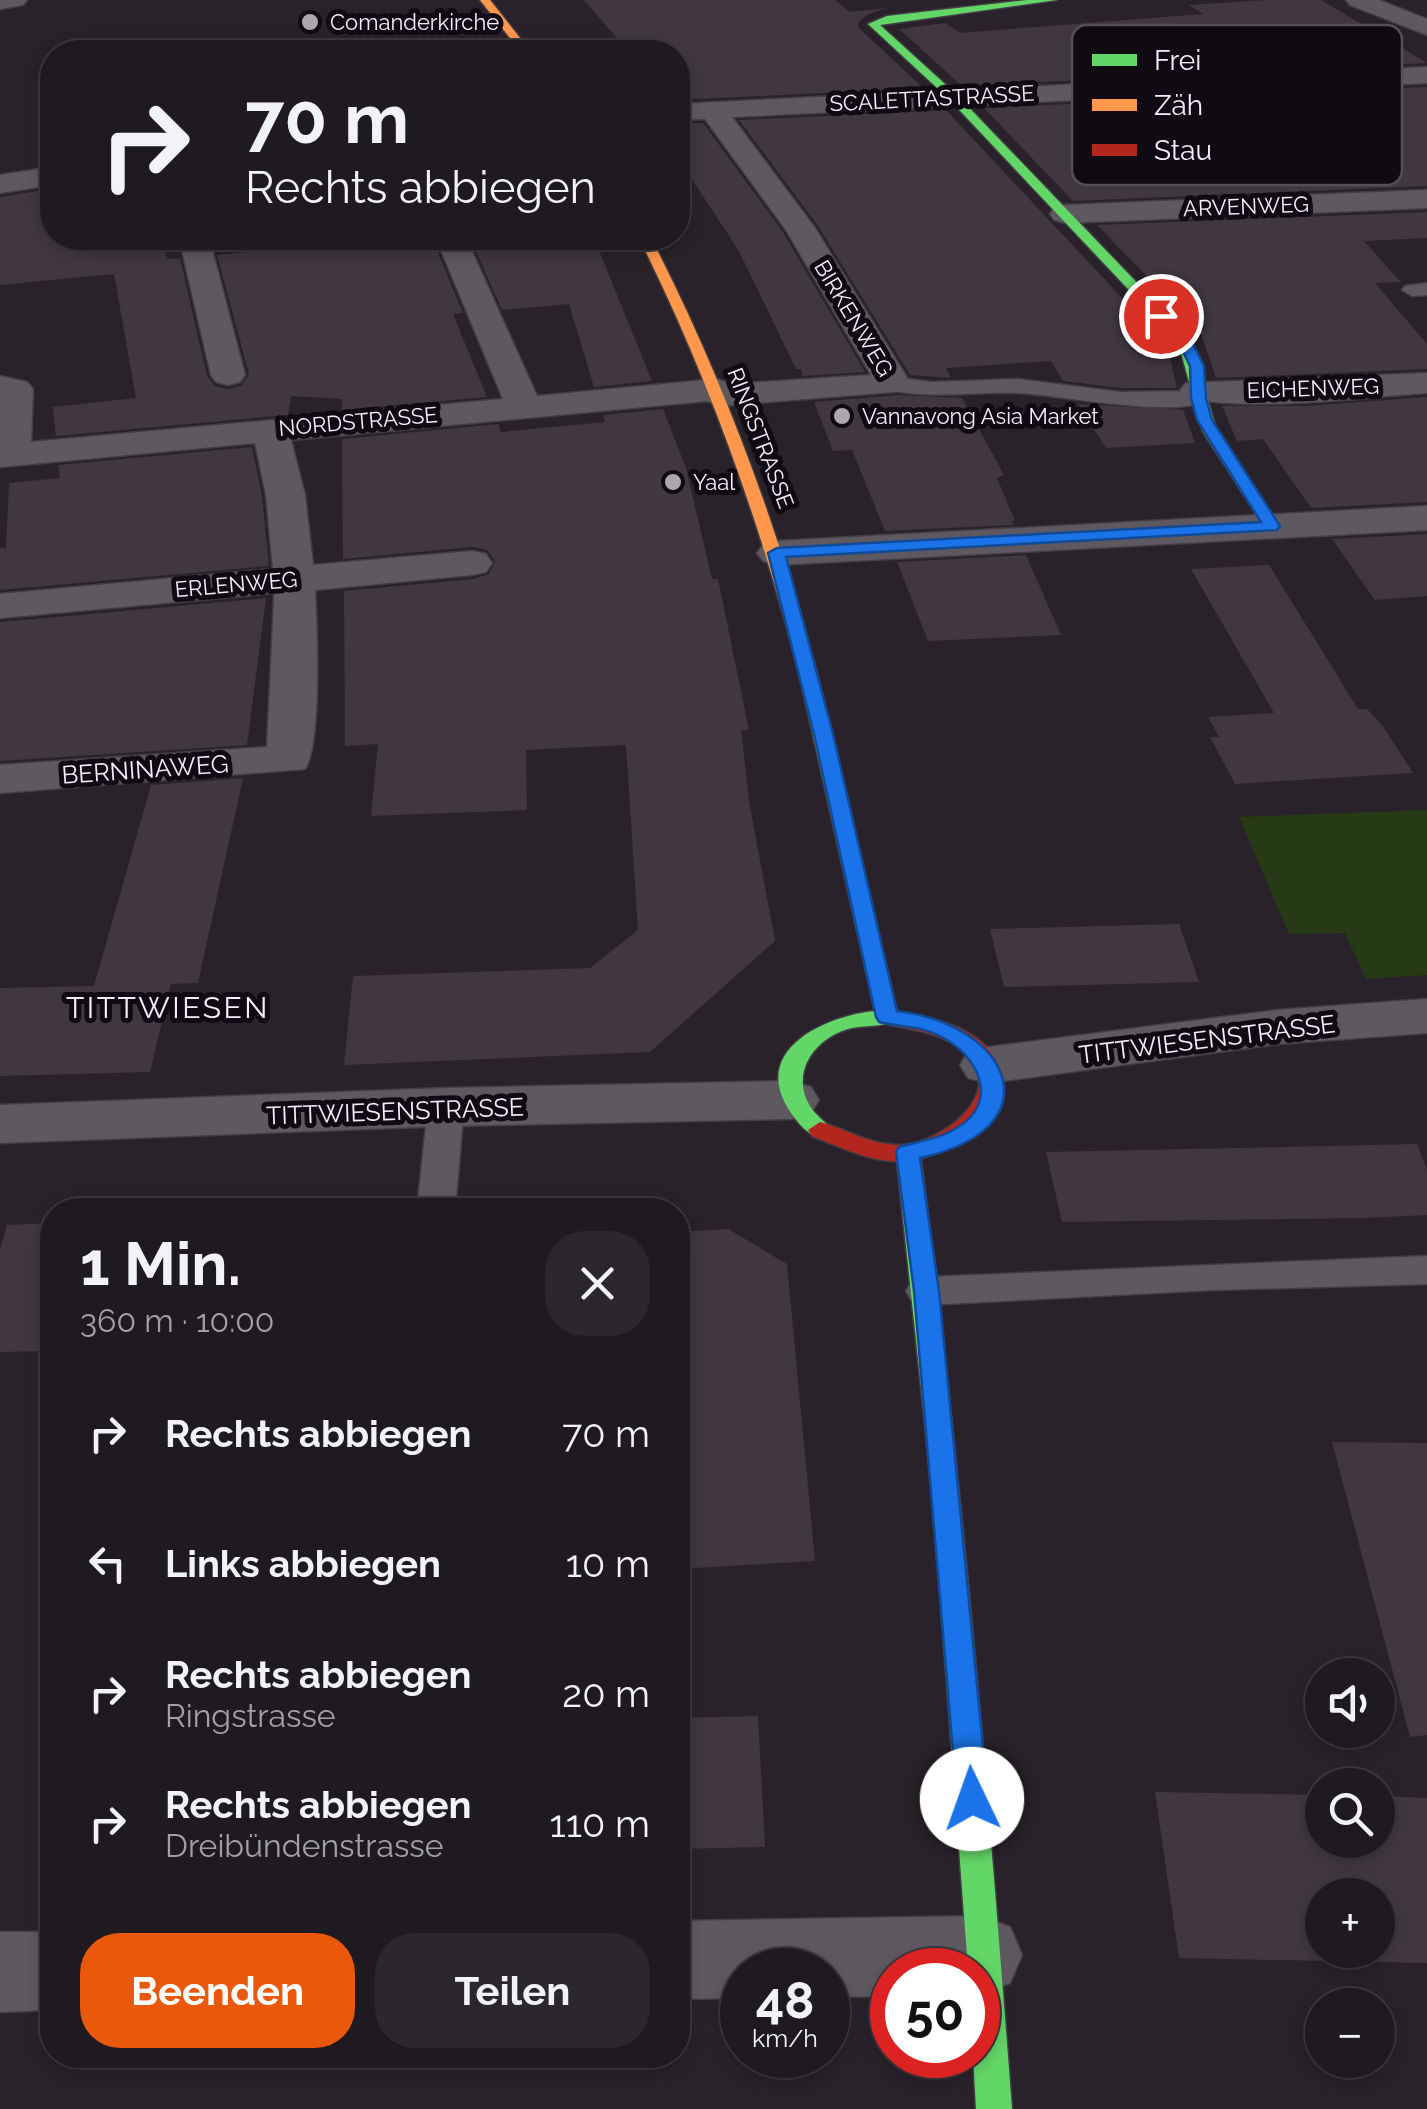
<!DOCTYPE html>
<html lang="de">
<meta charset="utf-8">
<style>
body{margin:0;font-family:Raleway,sans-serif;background:#2c272d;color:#f1f3f6;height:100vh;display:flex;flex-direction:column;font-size:38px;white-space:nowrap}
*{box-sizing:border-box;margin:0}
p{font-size:32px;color:#a1a1a5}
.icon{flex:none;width:55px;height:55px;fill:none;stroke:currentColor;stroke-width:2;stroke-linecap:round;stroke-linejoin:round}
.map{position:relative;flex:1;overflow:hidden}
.sheet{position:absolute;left:40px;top:1198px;width:650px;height:870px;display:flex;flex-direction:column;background:#1f1a20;border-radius:40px;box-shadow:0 5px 15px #0003,0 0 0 2px #3c383e}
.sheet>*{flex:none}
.top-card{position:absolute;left:40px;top:40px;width:650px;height:210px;border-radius:40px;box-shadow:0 5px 15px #0003,0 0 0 2px #3c383e;background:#1f1a20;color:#f1f3f6;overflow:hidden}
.fabs{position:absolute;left:1305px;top:1658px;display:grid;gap:20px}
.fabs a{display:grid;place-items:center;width:90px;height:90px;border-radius:50%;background:#1f1a20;box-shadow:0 5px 15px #0003,0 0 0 2px #3c383e;font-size:50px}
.speed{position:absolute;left:720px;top:1948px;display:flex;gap:20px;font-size:50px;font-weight:700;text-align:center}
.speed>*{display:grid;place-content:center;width:130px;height:130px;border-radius:50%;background:#1f1a20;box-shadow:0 5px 15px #0003,0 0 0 2px #3c383e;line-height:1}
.speed small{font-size:25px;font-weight:400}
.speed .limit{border:15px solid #d22;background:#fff;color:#111}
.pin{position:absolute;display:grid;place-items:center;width:85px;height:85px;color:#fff;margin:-42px;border:5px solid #fff;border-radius:50%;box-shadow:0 2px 10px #0007}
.me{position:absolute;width:110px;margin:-55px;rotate:357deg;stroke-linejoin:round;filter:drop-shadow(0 0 8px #0008)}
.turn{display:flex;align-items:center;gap:35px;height:210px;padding:0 40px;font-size:45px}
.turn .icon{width:130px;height:130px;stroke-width:2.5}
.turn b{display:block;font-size:70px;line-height:85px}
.round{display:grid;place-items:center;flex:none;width:105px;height:105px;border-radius:40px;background:#2c272d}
.headline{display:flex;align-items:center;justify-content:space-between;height:170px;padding:0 40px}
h1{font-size:60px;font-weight:700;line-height:75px}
.button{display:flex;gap:20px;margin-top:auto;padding:20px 40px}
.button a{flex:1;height:115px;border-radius:40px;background:#ea580c;color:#fff;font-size:40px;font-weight:700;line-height:115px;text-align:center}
.button a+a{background:#2c272d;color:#f1f3f6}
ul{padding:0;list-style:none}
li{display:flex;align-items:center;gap:30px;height:130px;padding:0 40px}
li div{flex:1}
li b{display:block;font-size:38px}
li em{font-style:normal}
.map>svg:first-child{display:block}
</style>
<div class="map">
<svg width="1427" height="2109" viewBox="0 0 1427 2109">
<rect width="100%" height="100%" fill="#29222a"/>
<polygon fill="#263a16" points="1427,810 1427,975 1366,979 1345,933 1289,934 1239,817"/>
<g fill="#413741" fill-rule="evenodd">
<polygon points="584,0 835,0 850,12 887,8 869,14 859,21 858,27 923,88 678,100 678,52 629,52"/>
<polygon points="1266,0 1321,0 1427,63 962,86 899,29 945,23 960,33 1203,14 1189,5"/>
<polygon points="1427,87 1427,186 1073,201 984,108 1171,99 1198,130 1213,131 1216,116 1199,98 1328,92 1357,124 1372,125 1375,110 1355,90"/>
<polygon points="946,110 1167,346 1177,388 1120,388 1063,381 1051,361 946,368 951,378 910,375 818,226 739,120"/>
<polygon points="703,123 783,232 865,372 803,376 801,369 796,369 739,251 678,158 678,124"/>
<polygon points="44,190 52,196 52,238 162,238 167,259 180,258 207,376 215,386 227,389 241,386 249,374 217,255 279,249 276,238 432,238 463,313 453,314 487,397 342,410 342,399 291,396 288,415 56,436 53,407 136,398 114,274 0,285 0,197"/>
<polygon points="1427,212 1427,238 1364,241 1401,282 1375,283 1427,344 1427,369 1216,378 1200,331 1097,225"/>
<polygon points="470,238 594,238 652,381 594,387 569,304 502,310"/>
<polygon points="899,395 962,398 1004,475 997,478 1015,521 1012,521 1013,525 885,531 852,450 833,451 814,402"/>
<polygon points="1427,397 1427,502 1311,508 1263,439 1237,441 1222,406 1305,406"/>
<polygon points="1078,404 1183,410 1195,443 1106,448"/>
<polygon points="663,409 686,468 712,579 718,579 749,730 741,730 749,801 775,941 650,1052 344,1065 353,976 590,968 638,930 626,745 526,750 527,810 371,816 378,744 345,746 344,591 473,579 489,574 495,561 487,550 472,547 343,559 342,439 498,424 501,432 605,422 603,415"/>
<polygon points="252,447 262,496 269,566 0,590 0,548 6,548 9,483 60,478 58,465"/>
<polygon points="1427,534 1427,596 1375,600 1332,539"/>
<polygon points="1026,555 1061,635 928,641 897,562"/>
<polygon points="1269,565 1358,709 1367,709 1382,725 1413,773 1235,784 1210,737 1219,737 1208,717 1274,713 1191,569"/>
<polygon points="266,598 247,745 0,761 0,622"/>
<polygon points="243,778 198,983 171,984 150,1072 0,1076 0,988 94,986 151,785"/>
<polygon points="1179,924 1199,982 1004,987 990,929"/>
<polygon points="1417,1144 1427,1170 1427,1215 1364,1218 1062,1222 1046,1152"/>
<polygon points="52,1223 52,1351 0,1352 0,1249 7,1225"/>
<polygon points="728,1229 787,1264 815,1561 678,1569 678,1232"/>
<polygon points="1332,1442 1427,1443 1427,1735 1410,1737"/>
<polygon points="758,1716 765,1847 678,1849 678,1718"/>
<path d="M1155,1792L1322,1795V1840H1378V1796L1427,1798V1963L1179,1958ZM1322,1895H1378V1950H1322Z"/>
</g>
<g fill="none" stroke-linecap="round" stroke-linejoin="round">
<defs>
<g id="lane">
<polygon points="1324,76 1336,76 1372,113 1372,121 1360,121 1324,82"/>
<polygon points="1168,82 1180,82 1213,119 1213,127 1201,127 1168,90"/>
<polygon points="1427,283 1427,295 1412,296 1402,290 1405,286"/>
<path d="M894,377L931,382L1018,379L1120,392L1198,391L1209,398C1187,421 1054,394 1018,393C973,391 930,400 886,389L883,384Z"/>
<polygon points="446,1095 459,1099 464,1107 455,1210 417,1210 428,1107 433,1099"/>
<polygon points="1427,1256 1427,1284 1213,1290 926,1305 912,1301 906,1291 912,1281 926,1277"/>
</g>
<g id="street">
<polygon points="0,0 27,0 23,5 0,9"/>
<polygon points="1346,0 1379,0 1427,19 1427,35 1350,5"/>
<path d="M1427,67V83L732,117L815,228L911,384L906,391L720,406L707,401L291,440L305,495L313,565L472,551L486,554L492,563L486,572L472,575L315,590C317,624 322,744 305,769L0,793V765L267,747L274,600V593L0,618V594L273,569L266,495L255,443L0,467V376L27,382L33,389L31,442L503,399L436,238H466L537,396L717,379L730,384L871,375L786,230L705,119L678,120V104Z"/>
<polygon points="52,167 52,185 0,193 0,175"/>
<polygon points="1427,190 1427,208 1065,223 1054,220 1050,214 1054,208 1065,205"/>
<polygon points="179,238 209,238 245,375 240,382 228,385 216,382 211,375"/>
<path d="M1427,373V393C1361,397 1247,413 1186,397L1180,390L1186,383Z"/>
<polygon points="1427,506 1427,530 777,565 763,561 757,553 763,545 777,541"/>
<polygon points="1427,999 1427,1033 1277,1044 988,1083 968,1078 960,1065 968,1052 988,1047 1277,1010"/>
<polygon points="791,1081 811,1087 819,1100 811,1113 791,1119 446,1126 0,1143 0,1105 446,1088"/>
<polygon points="981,1916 1010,1927 1022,1955 1010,1983 981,1994 978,1994 978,1970 892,1970 892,1996 828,1997 828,1970 742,1970 742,1998 678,1999 678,1921"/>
<polygon points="0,1932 52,1932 52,2010 0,2012"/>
</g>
<g id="fast">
<polygon points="1027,0 1057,0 880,25 956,94 1190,338 1217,432 1280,526 1278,529 1266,529 1203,432 1178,342 948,98 868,24 887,16"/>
<path d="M808,668L817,673L898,1017C887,1028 868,1025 852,1028C817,1036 789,1071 810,1106C816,1116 825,1121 832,1130L820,1138C807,1134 799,1124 791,1113C748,1051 824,1016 875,1011L799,673Z"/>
<path d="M908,1144L920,1152C961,1470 988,1789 1012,2109H976L973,2055H978V1970H968L934,1510L896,1152Z"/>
</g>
<g id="slow">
<polygon points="480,0 490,0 531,52 521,52"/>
<path d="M639,238H651C723,378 776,522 817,673L814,677L808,678L799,673C760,522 709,378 639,238Z"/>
</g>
<path id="jam" d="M887,1010C918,1017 956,1020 981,1042C1038,1093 960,1155 908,1161C875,1164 842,1148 812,1136L808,1130L820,1122C848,1130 872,1146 902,1145C941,1143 1008,1094 966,1053C943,1031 908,1030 879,1022L876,1017L879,1012Z"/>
</defs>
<use href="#lane" stroke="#423d43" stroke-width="3"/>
<use href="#street" stroke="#423d43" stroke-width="3"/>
<use href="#fast" stroke="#423d43" stroke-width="3"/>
<use href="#slow" stroke="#423d43" stroke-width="3"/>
<use href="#jam" stroke="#423d43" stroke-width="3"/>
<use href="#lane" fill="#5e5960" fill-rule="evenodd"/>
<use href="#street" fill="#5e5960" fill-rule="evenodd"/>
<use href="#fast" fill="#63d668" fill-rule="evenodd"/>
<use href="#slow" fill="#ff974d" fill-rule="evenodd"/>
<use href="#jam" fill="#b3261e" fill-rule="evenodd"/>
</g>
<path fill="#1a73e8" stroke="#114b97" stroke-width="2.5" d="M1161,312L1192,342L1204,366L1206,398L1212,420L1280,526L1277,530L786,557L833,734L897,1011C1013,1025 1055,1129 920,1158L939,1291L988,1799L984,1809L972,1814L961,1809L957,1799L914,1291L896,1152L899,1147C920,1141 940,1139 958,1127C1001,1101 977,1054 940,1036C921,1026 900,1027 879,1022L876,1017L814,734L768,553L777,548L1261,522L1197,420L1191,398L1190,366L1179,343L1154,316Z"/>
<g fill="#aea6af" stroke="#100b12" stroke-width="4">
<circle cx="310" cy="22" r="10"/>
<circle cx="842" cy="416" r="10"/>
<circle cx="673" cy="482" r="10"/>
</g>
<g text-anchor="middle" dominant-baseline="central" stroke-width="10" stroke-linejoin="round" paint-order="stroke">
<g font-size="22" fill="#f5edf7" stroke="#100b12" text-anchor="start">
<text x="330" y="22">Comanderkirche</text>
<text x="862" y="416">Vannavong Asia Market</text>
<text x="693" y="482">Yaal</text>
</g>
<g font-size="22" fill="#f5edf7" stroke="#100b12">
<text transform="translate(932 98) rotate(-3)">SCALETTASTRASSE</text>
<text transform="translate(1246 206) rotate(-2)">ARVENWEG</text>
<text transform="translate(854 318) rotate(59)">BIRKENWEG</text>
<text transform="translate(1313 388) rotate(-2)">EICHENWEG</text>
<text transform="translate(358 421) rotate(-5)">NORDSTRASSE</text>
<text transform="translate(761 438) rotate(69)">RINGSTRASSE</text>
<text transform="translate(236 584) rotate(-5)">ERLENWEG</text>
</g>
<g font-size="25" fill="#f5edf7" stroke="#100b12">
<text transform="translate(145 769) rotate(-4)">BERNINAWEG</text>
<text transform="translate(1207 1039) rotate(-7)">TITTWIESENSTRASSE</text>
<text transform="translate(395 1111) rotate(-2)">TITTWIESENSTRASSE</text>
</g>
<g font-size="30" letter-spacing="2.5" fill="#f5edf7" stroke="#100b12">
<text x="168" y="1007">TITTWIESEN</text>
</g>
</g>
<rect x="1072" y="25" width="330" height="160" rx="15" fill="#100b12" stroke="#554f57" stroke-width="2.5"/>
<rect x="1092" y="54" width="45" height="12" fill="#63d668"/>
<rect x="1092" y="99" width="45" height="12" fill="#ff974d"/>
<rect x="1092" y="144" width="45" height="12" fill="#b3261e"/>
<g font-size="28" fill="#f5edf7">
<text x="1154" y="70">Frei</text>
<text x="1154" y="115">Zäh</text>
<text x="1154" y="160">Stau</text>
</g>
</svg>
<div class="fabs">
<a><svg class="icon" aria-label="sound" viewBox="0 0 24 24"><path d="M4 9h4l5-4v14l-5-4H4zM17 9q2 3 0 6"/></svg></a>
<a><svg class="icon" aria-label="search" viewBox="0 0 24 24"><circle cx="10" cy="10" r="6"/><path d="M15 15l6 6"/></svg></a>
<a>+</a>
<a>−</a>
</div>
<div class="speed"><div>48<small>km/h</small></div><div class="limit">50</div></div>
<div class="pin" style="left:1161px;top:316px;background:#d93025"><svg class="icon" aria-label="arrive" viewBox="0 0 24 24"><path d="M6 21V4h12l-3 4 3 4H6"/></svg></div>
<svg class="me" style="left:972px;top:1799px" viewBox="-20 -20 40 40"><circle r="19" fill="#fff"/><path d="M0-13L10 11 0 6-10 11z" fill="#1a73e8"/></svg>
<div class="top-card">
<div class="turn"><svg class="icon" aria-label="right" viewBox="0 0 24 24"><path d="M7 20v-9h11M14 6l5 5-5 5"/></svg><div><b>70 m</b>Rechts abbiegen</div></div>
</div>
<section class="sheet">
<div class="headline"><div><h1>1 Min.</h1><p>360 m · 10:00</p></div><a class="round"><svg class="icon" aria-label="close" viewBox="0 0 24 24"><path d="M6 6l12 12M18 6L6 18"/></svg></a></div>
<ul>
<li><svg class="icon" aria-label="right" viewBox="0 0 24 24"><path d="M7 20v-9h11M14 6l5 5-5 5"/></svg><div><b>Rechts abbiegen</b></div><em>70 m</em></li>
<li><svg class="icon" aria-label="left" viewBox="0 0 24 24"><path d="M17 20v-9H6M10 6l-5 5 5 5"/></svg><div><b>Links abbiegen</b></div><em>10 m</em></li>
<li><svg class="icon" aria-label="right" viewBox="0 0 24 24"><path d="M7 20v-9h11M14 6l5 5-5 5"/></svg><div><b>Rechts abbiegen</b><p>Ringstrasse</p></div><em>20 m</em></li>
<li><svg class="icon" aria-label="right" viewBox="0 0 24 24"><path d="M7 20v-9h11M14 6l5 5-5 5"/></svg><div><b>Rechts abbiegen</b><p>Dreibündenstrasse</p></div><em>110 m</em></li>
</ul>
<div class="button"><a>Beenden</a><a>Teilen</a></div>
</section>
</div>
